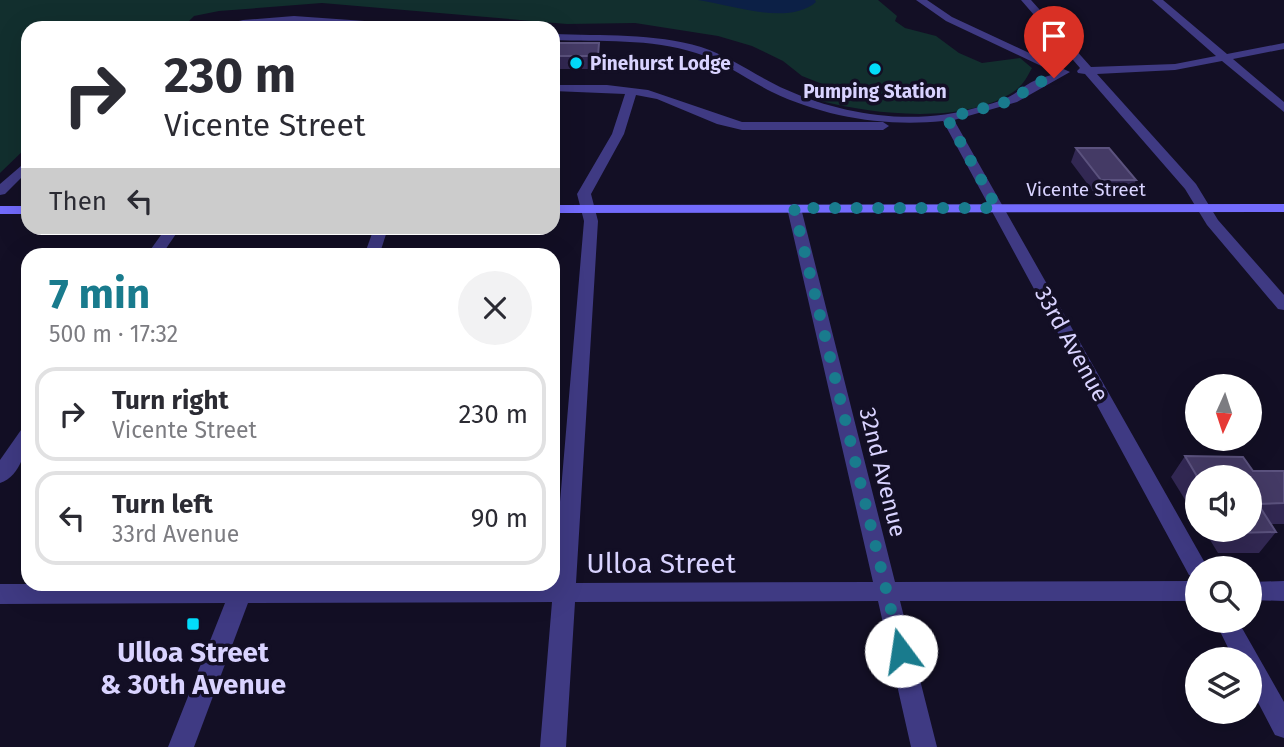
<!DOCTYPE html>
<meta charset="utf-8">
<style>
body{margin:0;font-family:"Fira Sans",sans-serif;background:#f2f2f3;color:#2b2b33;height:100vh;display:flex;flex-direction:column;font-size:26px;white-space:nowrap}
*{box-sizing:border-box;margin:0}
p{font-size:23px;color:#7c7c81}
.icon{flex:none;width:38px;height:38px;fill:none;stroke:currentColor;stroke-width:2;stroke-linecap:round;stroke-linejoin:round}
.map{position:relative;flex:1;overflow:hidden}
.drawer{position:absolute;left:21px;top:248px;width:539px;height:343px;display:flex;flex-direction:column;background:#fff;border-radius:21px;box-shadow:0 7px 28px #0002}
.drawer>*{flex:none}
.hud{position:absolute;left:21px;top:21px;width:539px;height:214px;border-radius:21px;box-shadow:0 7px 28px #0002;background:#fff;color:#2b2b33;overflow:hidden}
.needle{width:46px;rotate:183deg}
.controls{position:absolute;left:1185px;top:374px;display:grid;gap:14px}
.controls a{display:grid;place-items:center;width:77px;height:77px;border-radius:50%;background:#fff;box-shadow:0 7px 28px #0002;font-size:35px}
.pin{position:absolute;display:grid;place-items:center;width:60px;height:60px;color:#fff;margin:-72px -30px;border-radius:50% 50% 50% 0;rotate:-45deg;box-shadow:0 0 7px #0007}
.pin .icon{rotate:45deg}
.me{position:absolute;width:77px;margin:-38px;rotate:346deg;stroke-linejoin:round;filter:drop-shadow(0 0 5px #0008)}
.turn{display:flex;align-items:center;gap:24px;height:147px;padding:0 28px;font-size:32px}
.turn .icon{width:91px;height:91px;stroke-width:2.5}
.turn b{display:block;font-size:49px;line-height:60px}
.then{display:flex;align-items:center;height:66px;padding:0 28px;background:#0003;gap:14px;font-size:26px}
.round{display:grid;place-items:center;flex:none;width:74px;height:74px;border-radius:37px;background:#f2f2f3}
.overview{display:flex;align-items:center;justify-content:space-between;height:119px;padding:0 28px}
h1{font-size:42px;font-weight:700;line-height:52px;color:#197b8d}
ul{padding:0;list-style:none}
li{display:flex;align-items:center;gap:21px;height:94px;margin:0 14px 10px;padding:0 14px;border:4px solid #e1e1e2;border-radius:21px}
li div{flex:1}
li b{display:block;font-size:26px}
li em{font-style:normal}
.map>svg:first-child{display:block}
</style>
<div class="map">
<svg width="1284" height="747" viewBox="0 0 1284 747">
<rect width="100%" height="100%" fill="#130f25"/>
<path fill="#122f2e" d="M0,0H878L897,16L895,21L905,28L936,36L959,53L982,63L1020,58L1032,68C1028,75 1024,84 1016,90C967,125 876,115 821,101L835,89L802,76L783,61L752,46L718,36L635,23L567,24L322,3L219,11L194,16L182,28H28V146L0,173Z"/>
<path fill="#0c2046" d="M698,0H815L816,2C788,26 732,5 698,0Z"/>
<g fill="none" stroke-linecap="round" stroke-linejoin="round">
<g fill="#3f3a83" fill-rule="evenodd">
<path d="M916,0H927L952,17L1070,72L1017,102L954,120L1205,563L1208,569H1197V578L1189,575L943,121C885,127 824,117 772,92C746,79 723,61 696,53C651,38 600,42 553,40V34C602,36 654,33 701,47C732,57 757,77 787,90C845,116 917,126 979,107C991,104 1004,100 1014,94C1022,89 1028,83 1036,80C1043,77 1050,76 1056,73L946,21Z"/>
<polygon points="1021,0 1031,0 1091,67 1175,64 1216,56 1152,0 1163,0 1227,54 1284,43 1284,49 1233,59 1284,102 1284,112 1222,61 1175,70 1097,74 1196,184 1218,220 1284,295 1284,310 1278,309 1207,225 1185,189 1085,74 1078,73 1077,71 1080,68"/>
<polygon points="294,16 421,25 426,28 294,22 210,28 243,20"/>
<polygon points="553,85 607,85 648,90 742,122 883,122 889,126 883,130 742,130 717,124 657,99 636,95 624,134 591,194 598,221 576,583 873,582 787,208 794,204 801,208 895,582 1197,581 1197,601 900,601 937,747 911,747 878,601 575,602 566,747 540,747 552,602 248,603 194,747 168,747 225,603 0,604 0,584 553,584 584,221 577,194 612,134 625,94 553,91"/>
<polygon points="28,160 28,171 5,194 0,195 0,184"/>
<polygon points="166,228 180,228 161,256 146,256"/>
<polygon points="374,228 388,228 379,256 364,256"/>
<path d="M28,428C28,447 21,476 0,483V460L21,430Z"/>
<polygon points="1284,581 1284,601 1250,600 1250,582"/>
<polygon points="1215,621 1238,621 1284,702 1284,738 1275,735 1250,687 1250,660 1234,660"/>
</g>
<g fill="#736bfd" fill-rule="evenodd">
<polygon points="1284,204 1284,212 553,213 553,205"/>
<rect x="0" y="206" width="28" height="8"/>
</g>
</g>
<g fill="#322853">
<rect x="553" y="43" width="46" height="26"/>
<polygon points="1076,148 1136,180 1130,194 1095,194 1071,162"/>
<polygon points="1185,456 1253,471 1284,471 1284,524 1271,524 1276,532 1259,553 1218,553 1204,530 1250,530 1250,478 1197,478 1197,519 1171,477"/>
</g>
<g fill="#443a65" stroke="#5b527e" stroke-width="2">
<polygon points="553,43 599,43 598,56 553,56"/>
<polygon points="1076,148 1109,148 1136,180 1101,180"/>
<polygon points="1185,456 1243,457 1253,471 1284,471 1284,503 1258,504 1276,532 1233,533 1232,530 1250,530 1250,478 1198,478"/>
</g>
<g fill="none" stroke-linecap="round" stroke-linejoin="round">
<polyline stroke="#197b8d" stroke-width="12" stroke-dasharray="0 21.6" points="901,651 794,208 997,208 947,118 1010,101 1039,82 1054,78"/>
</g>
<g fill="#03dcfb" stroke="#130f25" stroke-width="2.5">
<circle cx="576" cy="63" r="7"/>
<circle cx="875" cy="69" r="7"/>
<rect x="186" y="617" width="14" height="14" rx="3.5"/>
</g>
<g text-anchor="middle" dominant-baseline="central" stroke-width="7" stroke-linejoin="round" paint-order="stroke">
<g font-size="19" font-weight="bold" fill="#d9d3ff" stroke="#130f25" text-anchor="start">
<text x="590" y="63">Pinehurst Lodge</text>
<text x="875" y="91" text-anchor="middle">Pumping Station</text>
</g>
<g font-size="19" fill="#d9d3ff" stroke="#130f25">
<text x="1086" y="189">Vicente Street</text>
</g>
<g font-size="23" fill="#d9d3ff" stroke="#130f25">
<text transform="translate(1072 344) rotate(61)">33rd Avenue</text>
<text transform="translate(883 472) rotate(76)">32nd Avenue</text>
</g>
<g font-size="28" fill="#d9d3ff" stroke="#130f25">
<text x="661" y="563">Ulloa Street</text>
</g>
<g font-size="28" font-weight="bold" fill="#d9d3ff" stroke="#130f25">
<text x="193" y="652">Ulloa Street<tspan x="193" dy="32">&amp; 30th Avenue</tspan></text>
</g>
</g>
</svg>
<div class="controls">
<a><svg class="needle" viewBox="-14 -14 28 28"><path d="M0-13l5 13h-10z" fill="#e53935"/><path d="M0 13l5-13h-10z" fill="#7c7c81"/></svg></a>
<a><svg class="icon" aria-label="sound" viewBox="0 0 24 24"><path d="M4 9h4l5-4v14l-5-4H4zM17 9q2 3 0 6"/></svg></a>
<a><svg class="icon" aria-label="search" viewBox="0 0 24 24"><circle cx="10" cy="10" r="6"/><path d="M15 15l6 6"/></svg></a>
<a><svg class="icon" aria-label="layers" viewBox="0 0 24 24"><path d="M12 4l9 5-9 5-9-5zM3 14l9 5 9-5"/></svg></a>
</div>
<div class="pin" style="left:1054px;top:78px;background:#d93025"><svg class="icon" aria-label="arrive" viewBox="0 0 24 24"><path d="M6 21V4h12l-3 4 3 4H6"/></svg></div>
<svg class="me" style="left:901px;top:651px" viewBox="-20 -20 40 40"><circle r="19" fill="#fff"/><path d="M0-13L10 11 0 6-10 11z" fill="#197b8d"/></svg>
<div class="hud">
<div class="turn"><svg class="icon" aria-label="right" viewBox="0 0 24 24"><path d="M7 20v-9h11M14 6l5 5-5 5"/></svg><div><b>230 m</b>Vicente Street</div></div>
<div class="then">Then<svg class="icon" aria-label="left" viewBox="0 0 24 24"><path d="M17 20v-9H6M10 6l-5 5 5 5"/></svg></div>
</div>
<section class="drawer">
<div class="overview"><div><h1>7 min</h1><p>500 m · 17:32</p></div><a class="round"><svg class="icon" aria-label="close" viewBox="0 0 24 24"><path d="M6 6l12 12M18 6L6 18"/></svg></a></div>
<ul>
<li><svg class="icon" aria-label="right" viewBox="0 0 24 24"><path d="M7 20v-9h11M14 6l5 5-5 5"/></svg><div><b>Turn right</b><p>Vicente Street</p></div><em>230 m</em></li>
<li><svg class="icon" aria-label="left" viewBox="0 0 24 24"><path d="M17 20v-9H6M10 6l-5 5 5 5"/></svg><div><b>Turn left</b><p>33rd Avenue</p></div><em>90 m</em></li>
</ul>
</section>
</div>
